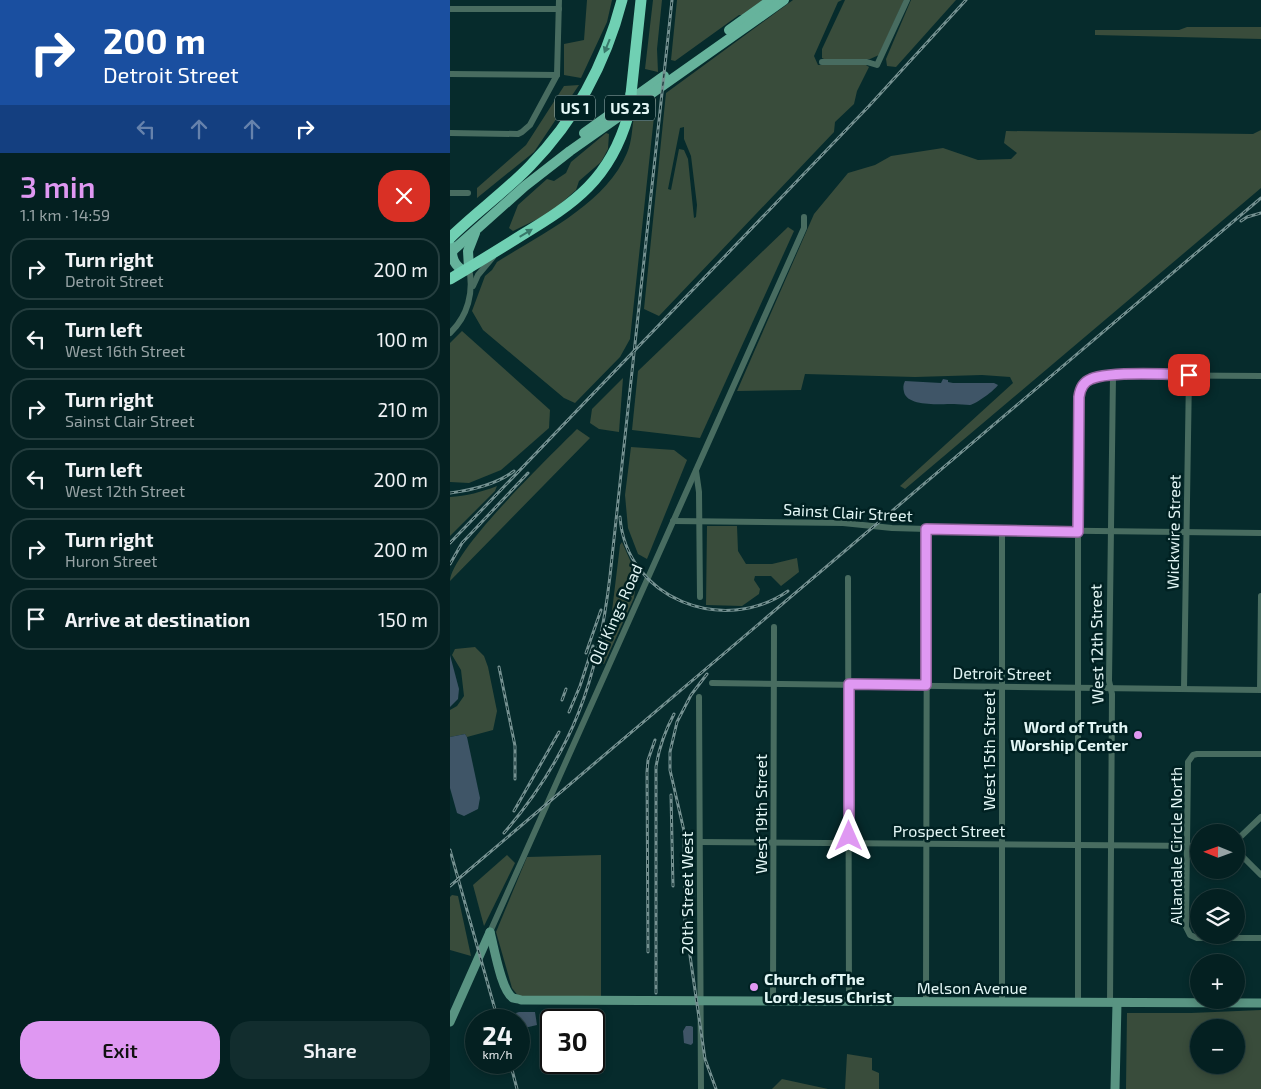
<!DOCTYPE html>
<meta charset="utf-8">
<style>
body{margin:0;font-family:"Exo 2",sans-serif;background:#122d2e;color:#f1f3f6;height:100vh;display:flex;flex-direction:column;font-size:19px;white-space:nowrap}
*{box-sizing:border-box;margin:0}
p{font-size:16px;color:#97a3a5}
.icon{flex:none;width:28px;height:28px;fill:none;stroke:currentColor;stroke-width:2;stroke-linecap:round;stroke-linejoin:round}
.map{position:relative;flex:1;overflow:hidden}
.sheet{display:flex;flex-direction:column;background:#042021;width:450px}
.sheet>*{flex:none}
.guide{background:#1a4fa0;color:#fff;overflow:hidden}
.needle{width:32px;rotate:271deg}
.buttons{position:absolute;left:740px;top:824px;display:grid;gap:10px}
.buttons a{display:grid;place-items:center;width:55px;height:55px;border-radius:50%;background:#042021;box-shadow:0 2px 8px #0003,0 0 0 1px #253e3f;font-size:25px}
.speed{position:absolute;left:15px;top:1009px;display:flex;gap:10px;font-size:25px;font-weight:700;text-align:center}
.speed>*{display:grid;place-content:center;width:65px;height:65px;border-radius:50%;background:#042021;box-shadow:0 2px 8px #0003,0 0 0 1px #253e3f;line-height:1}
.speed small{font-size:12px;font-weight:400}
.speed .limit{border:2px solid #111;border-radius:8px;background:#fff;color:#111}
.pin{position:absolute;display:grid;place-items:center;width:42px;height:42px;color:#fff;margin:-21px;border-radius:10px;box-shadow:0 2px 8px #0006}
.me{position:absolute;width:55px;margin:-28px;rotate:0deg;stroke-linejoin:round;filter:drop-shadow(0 0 4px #0008)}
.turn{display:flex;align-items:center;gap:18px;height:105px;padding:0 20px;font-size:22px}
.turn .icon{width:65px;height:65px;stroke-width:2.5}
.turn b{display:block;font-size:35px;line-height:42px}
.lanes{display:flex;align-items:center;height:48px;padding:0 20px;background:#0003;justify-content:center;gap:25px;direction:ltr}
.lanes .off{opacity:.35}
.round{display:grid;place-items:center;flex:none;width:52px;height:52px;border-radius:20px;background:#122d2e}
.overview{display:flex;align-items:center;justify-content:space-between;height:85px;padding:0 20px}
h1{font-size:30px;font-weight:600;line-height:38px;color:#df98f2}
.button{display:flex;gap:10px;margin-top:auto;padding:10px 20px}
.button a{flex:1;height:58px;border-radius:20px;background:#df98f2;color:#111;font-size:20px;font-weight:600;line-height:58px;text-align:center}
.button a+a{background:#122d2e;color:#f1f3f6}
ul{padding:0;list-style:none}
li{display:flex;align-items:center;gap:15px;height:62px;margin:0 10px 8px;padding:0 10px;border:2px solid #253e3f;border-radius:20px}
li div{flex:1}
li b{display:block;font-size:19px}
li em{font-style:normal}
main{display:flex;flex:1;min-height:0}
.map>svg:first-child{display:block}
</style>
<main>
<section class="sheet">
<div class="guide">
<div class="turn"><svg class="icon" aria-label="right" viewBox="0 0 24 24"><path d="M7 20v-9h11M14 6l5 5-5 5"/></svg><div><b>200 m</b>Detroit Street</div></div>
<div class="lanes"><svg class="icon off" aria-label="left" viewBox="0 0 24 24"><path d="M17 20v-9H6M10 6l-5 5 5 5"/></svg><svg class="icon off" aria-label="ahead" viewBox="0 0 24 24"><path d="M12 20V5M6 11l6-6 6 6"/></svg><svg class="icon off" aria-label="ahead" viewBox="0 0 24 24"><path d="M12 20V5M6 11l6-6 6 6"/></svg><svg class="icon" aria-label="right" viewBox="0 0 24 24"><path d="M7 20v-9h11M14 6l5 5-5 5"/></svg></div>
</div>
<div class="overview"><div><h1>3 min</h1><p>1.1 km · 14:59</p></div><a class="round" style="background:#d93025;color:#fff"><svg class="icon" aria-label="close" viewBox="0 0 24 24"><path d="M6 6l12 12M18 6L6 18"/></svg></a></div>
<ul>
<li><svg class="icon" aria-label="right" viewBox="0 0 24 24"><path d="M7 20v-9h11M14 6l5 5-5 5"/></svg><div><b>Turn right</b><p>Detroit Street</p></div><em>200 m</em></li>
<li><svg class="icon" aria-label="left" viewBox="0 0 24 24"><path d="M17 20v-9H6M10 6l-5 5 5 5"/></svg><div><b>Turn left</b><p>West 16th Street</p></div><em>100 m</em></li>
<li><svg class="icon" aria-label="right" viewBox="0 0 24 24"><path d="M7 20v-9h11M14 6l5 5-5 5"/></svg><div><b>Turn right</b><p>Sainst Clair Street</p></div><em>210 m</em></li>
<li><svg class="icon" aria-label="left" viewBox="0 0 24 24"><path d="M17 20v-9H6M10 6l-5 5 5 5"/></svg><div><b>Turn left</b><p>West 12th Street</p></div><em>200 m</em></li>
<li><svg class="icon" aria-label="right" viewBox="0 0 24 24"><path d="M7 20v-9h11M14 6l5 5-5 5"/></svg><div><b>Turn right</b><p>Huron Street</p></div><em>200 m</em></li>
<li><svg class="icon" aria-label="arrive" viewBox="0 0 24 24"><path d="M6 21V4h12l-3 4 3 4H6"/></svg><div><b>Arrive at destination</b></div><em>150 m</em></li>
</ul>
<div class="button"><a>Exit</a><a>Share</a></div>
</section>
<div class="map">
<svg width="811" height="1089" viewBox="0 0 811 1089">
<rect width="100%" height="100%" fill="#062b2c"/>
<g fill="#394c3b" fill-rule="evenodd">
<polygon points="137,0 162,0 157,22 131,78 114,75 114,44 134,40"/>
<polygon points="203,0 212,0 207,49 208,72 195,69"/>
<polygon points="227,0 313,0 293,15 289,15 225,61 221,60"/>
<path d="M343,0H392L388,2L364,56L368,65H416L419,67L407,91L404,104L385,122L384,132L209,316L194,309L216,93ZM234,127V139L241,156L247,205L246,217L244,218L238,159L234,150L229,149L221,190L218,189L230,128Z"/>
<polygon points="395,0 454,0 429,55 420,59 376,60 372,58 372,49"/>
<polygon points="461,0 506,0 446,67 437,66 436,59"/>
<polygon points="737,27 811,27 811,39 645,35 645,30 729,30"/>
<polygon points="129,85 84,152 27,198 27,188 76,145 114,86"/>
<path d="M206,98L180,339L170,357L125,403L114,398L33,330L22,311L35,276L42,270L47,262C91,234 156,204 177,153C182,142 182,128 184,116Z"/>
<polygon points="811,130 811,188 455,489 450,486 563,383 560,377 532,375 465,377 355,374 351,390 287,391 364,214 398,173 425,165 441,156 493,148 528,160 561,159 567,153 554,143 556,131 803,134"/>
<polygon points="156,133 159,134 158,149 151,162 129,181 126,190 100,213 63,231 59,228 68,205 97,179 104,181 116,173 121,162"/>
<polygon points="338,227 344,231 250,438 182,430 188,371"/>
<polygon points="12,331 100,410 99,428 51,470 19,483 0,482 0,343"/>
<polygon points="173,378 169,432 149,429 140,423 142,409"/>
<path d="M127,429L140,438L0,581C2,550 101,455 127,429Z"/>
<polygon points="181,447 224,450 237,460 197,559 188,554 178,528 175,495"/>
<path d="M47,486L45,491L0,536V497C16,496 32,492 47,486Z"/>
<polygon points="257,526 287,526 288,551 296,564 322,564 347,558 349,572 331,586 321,576 305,576 304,580 310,589 309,594 292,606 256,605"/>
<polygon points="172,542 187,576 184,598 154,664 150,661 161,619 170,545"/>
<polygon points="25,647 34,656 38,667 47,711 43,730 17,737 15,734 0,737 0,710 7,706 14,696 11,670 2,655 5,649"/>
<polygon points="57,855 65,863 34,926 23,885"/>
<polygon points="151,855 151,998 69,997 62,988 46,932 77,857"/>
<polygon points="2,895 8,896 21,956 0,950 0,897"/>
<path d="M811,1010V1089H676L677,1013H741ZM749,1028H786V1065H749Z"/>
<polygon points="397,1054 422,1058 422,1070 429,1073 429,1089 395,1089"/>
<polygon points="332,1079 378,1089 322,1089"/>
</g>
<g fill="#3f5567">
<path d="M493,379L498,380V382L503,383H544L548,385C545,390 526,404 520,405C515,405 509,404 504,404C492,404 457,407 454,392C453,388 453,385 455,381L491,383Z"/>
<polygon points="0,655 9,689 8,699 0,707"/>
<polygon points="15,734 17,737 30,798 28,809 14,816 7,813 0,788 0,737"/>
<polygon points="69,1012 85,1012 87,1025 70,1029 66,1013"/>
<polygon points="236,1026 241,1026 243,1027 243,1043 241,1045 234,1043 233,1031"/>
</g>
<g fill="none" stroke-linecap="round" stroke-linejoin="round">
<g stroke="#486c60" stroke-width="6">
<polyline points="0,9 109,9"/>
<polyline points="372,62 417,62 427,65 457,0"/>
<polyline points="0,74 107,75"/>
<polyline points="0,133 68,134 72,132 80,125 107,75 109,0"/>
<polyline points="0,193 18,193"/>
<polyline points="23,286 28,275 43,257"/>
<path d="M0,333C18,316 24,292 19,268"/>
<polyline points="246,471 249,492 250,597"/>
<polyline points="223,521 393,523 442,528 477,529 811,533"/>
<polyline points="398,578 399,1002"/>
<polyline points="262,683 811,690"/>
<polyline points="734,689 739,375"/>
<polyline points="810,690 811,596"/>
<polyline points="249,697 251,1089"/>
<polyline points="811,754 747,754 743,755 738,762 736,927 740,935 747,938 811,938"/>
<polyline points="786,841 811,817"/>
<polyline points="250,842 749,846"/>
<polyline points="786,850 811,875"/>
<polyline points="40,932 354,228 354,217"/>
<polyline points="323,1001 324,627"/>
<polyline points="476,1001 477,529"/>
<polyline points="552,1002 552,531"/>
<path d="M628,1002V532L630,392C636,377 648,377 663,375L811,376"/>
<polyline points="660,1003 662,694 659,681 663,375"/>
</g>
<g stroke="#599482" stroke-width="9">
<path d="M40,932C44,946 51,991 63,998C66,999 69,999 71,1000L811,1003"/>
<polyline points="0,1022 40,932"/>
<polyline points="665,1089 667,1003"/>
</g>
<g stroke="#66b39c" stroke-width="10">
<polyline points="279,30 321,0"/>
<polyline points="134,133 214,76"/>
<path d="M3,247C0,257 5,266 14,271"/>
<polyline points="0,253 75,186 120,151 334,0"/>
<polyline points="19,268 18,251 25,233"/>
</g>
<g stroke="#70d0b3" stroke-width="11">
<polyline points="181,94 191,0"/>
<path d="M0,238C25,213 55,192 80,166C125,120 156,62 172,0"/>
<path d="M0,279C24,265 48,250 72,235C125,203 160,179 178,116"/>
</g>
<defs>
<g id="rail">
<polyline points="791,221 797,217 811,213"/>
<path d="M0,493C22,490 46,485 64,471"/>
<path d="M170,517C176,599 274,636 338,591"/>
<polyline points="0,543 419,106 516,0"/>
<polyline points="0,564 12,543 78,473"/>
<polyline points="136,653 151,610"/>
<polyline points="49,667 65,746 65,779"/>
<polyline points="257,674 241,695 227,722 220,752 220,770 234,831 235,921 255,1059 266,1089"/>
<polyline points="112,700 116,689"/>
<polyline points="119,712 130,686 143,646"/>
<polyline points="221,795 223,886"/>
<polyline points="64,811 109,732"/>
<path d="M54,833C123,753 148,679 160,576L222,0"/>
<polyline points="0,850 48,1020"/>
<polyline points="0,886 811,198"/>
<polyline points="198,952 197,772 198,760 205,740"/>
<path d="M206,993V767C209,747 215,731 224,714"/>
<polyline points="60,1062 67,1089"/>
</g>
</defs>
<use href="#rail" stroke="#759191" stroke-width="3"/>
<use href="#rail" stroke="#002122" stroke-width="1" stroke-dasharray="4" stroke-linecap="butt"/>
<polyline stroke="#70d0b3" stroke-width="11" points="178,116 181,94"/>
</g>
<defs><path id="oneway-solid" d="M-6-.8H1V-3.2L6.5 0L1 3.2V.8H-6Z" transform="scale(1.25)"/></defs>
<g fill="#38786a">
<use href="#oneway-solid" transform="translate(157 46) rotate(112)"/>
<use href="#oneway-solid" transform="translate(76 233) rotate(-31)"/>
</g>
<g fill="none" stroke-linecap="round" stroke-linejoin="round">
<defs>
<path id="route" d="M399,836V684L476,685V529L628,532L629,397C630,389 633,382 641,379C658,371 718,374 739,375"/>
</defs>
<use href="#route" stroke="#91639d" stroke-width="12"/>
<use href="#route" stroke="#df98f2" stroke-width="9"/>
</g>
<g fill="#df98f2" stroke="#002122" stroke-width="2">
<circle cx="688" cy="735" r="5"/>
<circle cx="304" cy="987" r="5"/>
</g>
<g text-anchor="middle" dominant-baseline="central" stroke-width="5" stroke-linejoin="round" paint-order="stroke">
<g fill="#002122" stroke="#9eb6b6" stroke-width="1">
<rect x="105" y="95.5" width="40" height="25" rx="4"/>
<rect x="155" y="95.5" width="50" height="25" rx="4"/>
</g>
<g font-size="15" font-weight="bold" fill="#e2f6f5">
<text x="125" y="108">US 1</text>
<text x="180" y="108">US 23</text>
</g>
<g font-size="16" fill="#e2f6f5" stroke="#002122">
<text transform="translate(398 512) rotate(3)">Sainst Clair Street</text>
<text transform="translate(723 532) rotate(-89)">Wickwire Street</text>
<text transform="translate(165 614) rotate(-66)">Old Kings Road</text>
<text transform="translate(646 644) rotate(-91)">West 12th Street</text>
<text transform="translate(552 673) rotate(1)">Detroit Street</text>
<text transform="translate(538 751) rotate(-90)">West 15th Street</text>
<text transform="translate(310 814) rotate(-90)">West 19th Street</text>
<text x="499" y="830">Prospect Street</text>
<text transform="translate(725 846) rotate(-90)">Allandale Circle North</text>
<text transform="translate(236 893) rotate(-90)">20th Street West</text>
<text x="522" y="987">Melson Avenue</text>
</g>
<g font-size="16" font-weight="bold" fill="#e2f6f5" stroke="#002122" text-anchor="end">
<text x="678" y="726">Word of Truth<tspan x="678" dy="18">Worship Center</tspan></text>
<text x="314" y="978" text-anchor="start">Church ofThe<tspan x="314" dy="18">Lord Jesus Christ</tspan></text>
</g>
</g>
</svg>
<div class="buttons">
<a><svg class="needle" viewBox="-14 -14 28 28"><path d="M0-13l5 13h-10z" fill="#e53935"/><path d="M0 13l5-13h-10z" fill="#97a3a5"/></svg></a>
<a><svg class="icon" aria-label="layers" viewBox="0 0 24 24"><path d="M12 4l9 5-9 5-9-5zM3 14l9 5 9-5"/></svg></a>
<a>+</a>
<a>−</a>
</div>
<div class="speed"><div>24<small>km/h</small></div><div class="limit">30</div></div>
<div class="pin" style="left:739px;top:375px;background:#d93025"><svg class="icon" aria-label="arrive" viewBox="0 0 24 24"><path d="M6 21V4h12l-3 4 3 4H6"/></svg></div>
<svg class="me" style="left:399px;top:836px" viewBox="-20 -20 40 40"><path d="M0-17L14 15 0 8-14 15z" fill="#df98f2" stroke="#fff" stroke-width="4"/></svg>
</div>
</main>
